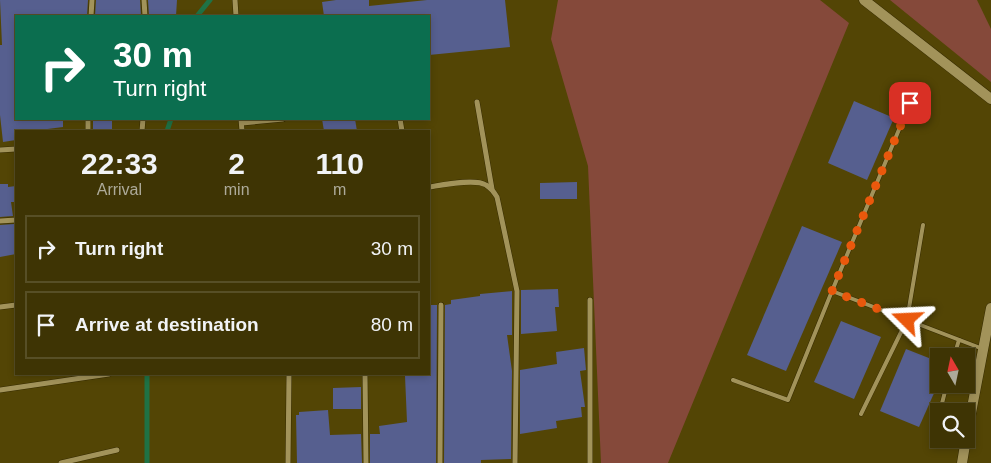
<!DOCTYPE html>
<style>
body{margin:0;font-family:Helvetica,sans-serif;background:#493f13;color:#f1f3f6;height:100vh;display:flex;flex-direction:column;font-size:19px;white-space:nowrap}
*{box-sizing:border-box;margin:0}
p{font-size:16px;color:#adaa9a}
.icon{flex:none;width:28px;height:28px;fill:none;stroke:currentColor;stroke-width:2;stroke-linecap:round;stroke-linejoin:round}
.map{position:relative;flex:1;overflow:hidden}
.panel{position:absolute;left:15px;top:130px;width:415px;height:245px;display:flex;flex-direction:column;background:#3e3404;border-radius:0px;box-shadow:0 2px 8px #0003,0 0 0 1px #574f26}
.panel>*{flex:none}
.banner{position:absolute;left:15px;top:15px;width:415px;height:105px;border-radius:0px;box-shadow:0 2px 8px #0003,0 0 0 1px #574f26;background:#0b6e4f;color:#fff;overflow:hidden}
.needle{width:32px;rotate:351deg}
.buttons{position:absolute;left:930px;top:348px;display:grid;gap:10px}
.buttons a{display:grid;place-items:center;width:45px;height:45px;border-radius:0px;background:#3e3404;box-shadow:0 2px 8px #0003,0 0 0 1px #574f26;font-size:25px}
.pin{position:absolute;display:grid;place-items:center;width:42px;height:42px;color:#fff;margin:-21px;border-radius:10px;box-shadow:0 2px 8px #0006}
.me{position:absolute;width:55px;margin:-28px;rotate:291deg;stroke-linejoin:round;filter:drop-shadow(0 0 4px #0008)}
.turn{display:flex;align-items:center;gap:18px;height:105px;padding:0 15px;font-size:22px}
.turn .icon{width:65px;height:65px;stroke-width:2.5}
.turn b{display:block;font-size:35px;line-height:42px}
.eta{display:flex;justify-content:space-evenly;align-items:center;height:85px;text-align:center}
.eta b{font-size:30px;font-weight:700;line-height:35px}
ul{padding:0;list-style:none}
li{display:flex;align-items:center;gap:15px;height:68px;margin:0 10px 8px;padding:0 5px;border:2px solid #574f26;border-radius:0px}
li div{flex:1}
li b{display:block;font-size:19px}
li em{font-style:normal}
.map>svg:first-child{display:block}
</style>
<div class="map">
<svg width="991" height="463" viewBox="0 0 991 463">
<rect width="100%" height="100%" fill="#534505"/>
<g fill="#85493a">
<polygon points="558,0 820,0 849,23 668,463 601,463 588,166 551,39"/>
<polygon points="890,0 977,0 991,29 991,82"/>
</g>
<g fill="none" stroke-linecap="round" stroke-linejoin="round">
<g stroke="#1f7245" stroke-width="5">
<polyline points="197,16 210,0"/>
<polyline points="167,131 171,119"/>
<polyline points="147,463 147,374"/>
</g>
</g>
<g fill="#565f8f">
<polygon points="0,0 88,0 87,16 16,16 16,119 63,119 63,127 32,131 16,131 16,140 3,142 0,115 0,45 2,45"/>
<polygon points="96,0 140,0 141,16 95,16"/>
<polygon points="148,0 177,0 176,16 149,16"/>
<polygon points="336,0 369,0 369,6 427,0 505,0 510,47 429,55 429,16 324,16 322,2"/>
<polygon points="854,101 894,118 867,180 828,163"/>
<rect x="93" y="119" width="19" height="12"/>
<polygon points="322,119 355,119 357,131 324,131"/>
<polygon points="577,182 577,199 540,199 540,183"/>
<polygon points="0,184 8,184 8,187 16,186 16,202 11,202 13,216 0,217"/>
<polygon points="14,224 16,238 16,254 0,257 0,225"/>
<polygon points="802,226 842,242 786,371 747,355"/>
<polygon points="558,289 559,307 555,307 557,331 521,334 521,290"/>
<polygon points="512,291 512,335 507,335 512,371 511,459 481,460 481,463 444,463 445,305 451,304 451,300 480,296 480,294"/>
<polygon points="429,305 437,305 436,463 370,463 370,434 380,434 379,426 407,422 405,376 408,376 408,374 429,374"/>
<polygon points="841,321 881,337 854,399 814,382"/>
<polygon points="584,348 586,370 580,371 585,407 581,407 582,417 556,421 557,428 520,434 520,370 557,364 556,352"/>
<polygon points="906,349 939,362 939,382 919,427 880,411"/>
<polygon points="361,387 361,409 333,409 333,388"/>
<polygon points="328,410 330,435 361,434 362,463 297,463 296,415 299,415 299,412"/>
</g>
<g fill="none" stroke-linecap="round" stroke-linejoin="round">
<defs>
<g id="lane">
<polyline points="832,291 983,349"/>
<polyline points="954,356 959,340"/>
<polyline points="733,380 788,400 832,291 910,103"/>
<polyline points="940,411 947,384"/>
<polyline points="861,414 907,320 923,225"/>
<polyline points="934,433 939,414"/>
</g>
<g id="street">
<polyline points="144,0 145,16"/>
<polyline points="235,0 236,16"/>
<polyline points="91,16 92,0"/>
<polyline points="477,102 492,189"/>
<polyline points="241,119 242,131"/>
<polyline points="400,119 402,131"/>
<polyline points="242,123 283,119"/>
<polyline points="88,131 88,119"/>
<polyline points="142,131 143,119"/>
<polyline points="0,150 16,149"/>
<path d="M429,187C442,185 475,178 486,185C491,188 494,192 497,197L517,291L515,463"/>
<polyline points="0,221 16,220"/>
<polyline points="0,307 16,305"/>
<polyline points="365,374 366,463"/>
<polyline points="0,390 109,374"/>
<polyline points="61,463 117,450"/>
<polyline points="288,463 289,374"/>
<polyline points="440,463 441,305"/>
<polyline points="590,463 590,300"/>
</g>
<g id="secondary">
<polyline points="864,0 991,99"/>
<polyline points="966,439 991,308"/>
<polyline points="962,463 966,439"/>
</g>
</defs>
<use href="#lane" stroke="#362b00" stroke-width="5"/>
<use href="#street" stroke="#362b00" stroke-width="6"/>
<use href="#secondary" stroke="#362b00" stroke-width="11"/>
<use href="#lane" stroke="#a2935a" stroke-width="4"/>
<use href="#street" stroke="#a2935a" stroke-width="5"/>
<use href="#secondary" stroke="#a2935a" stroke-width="10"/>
</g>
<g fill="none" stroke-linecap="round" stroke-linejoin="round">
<polyline stroke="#ea580c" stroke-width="9" stroke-dasharray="0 16.2" points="907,320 832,291 910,103"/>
</g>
</svg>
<div class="buttons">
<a><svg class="needle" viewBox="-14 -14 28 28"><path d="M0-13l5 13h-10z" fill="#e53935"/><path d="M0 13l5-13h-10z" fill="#adaa9a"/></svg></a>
<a><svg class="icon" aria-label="search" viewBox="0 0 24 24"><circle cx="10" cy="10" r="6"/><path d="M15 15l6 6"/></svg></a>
</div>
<div class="pin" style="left:910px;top:103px;background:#d93025"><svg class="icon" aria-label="arrive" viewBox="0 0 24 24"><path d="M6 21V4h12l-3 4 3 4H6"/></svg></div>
<svg class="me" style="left:907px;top:320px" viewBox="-20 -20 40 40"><path d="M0-17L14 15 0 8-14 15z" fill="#ea580c" stroke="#fff" stroke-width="4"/></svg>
<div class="banner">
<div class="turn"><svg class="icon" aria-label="right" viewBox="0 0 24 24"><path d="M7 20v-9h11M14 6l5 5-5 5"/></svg><div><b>30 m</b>Turn right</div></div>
</div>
<section class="panel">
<div class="eta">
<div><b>22:33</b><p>Arrival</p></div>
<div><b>2</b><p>min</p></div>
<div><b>110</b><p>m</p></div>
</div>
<ul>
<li><svg class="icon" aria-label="right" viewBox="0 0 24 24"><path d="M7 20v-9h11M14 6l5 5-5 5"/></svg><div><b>Turn right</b></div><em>30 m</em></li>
<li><svg class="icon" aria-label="arrive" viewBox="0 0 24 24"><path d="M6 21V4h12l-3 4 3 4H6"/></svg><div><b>Arrive at destination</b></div><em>80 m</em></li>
</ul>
</section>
</div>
